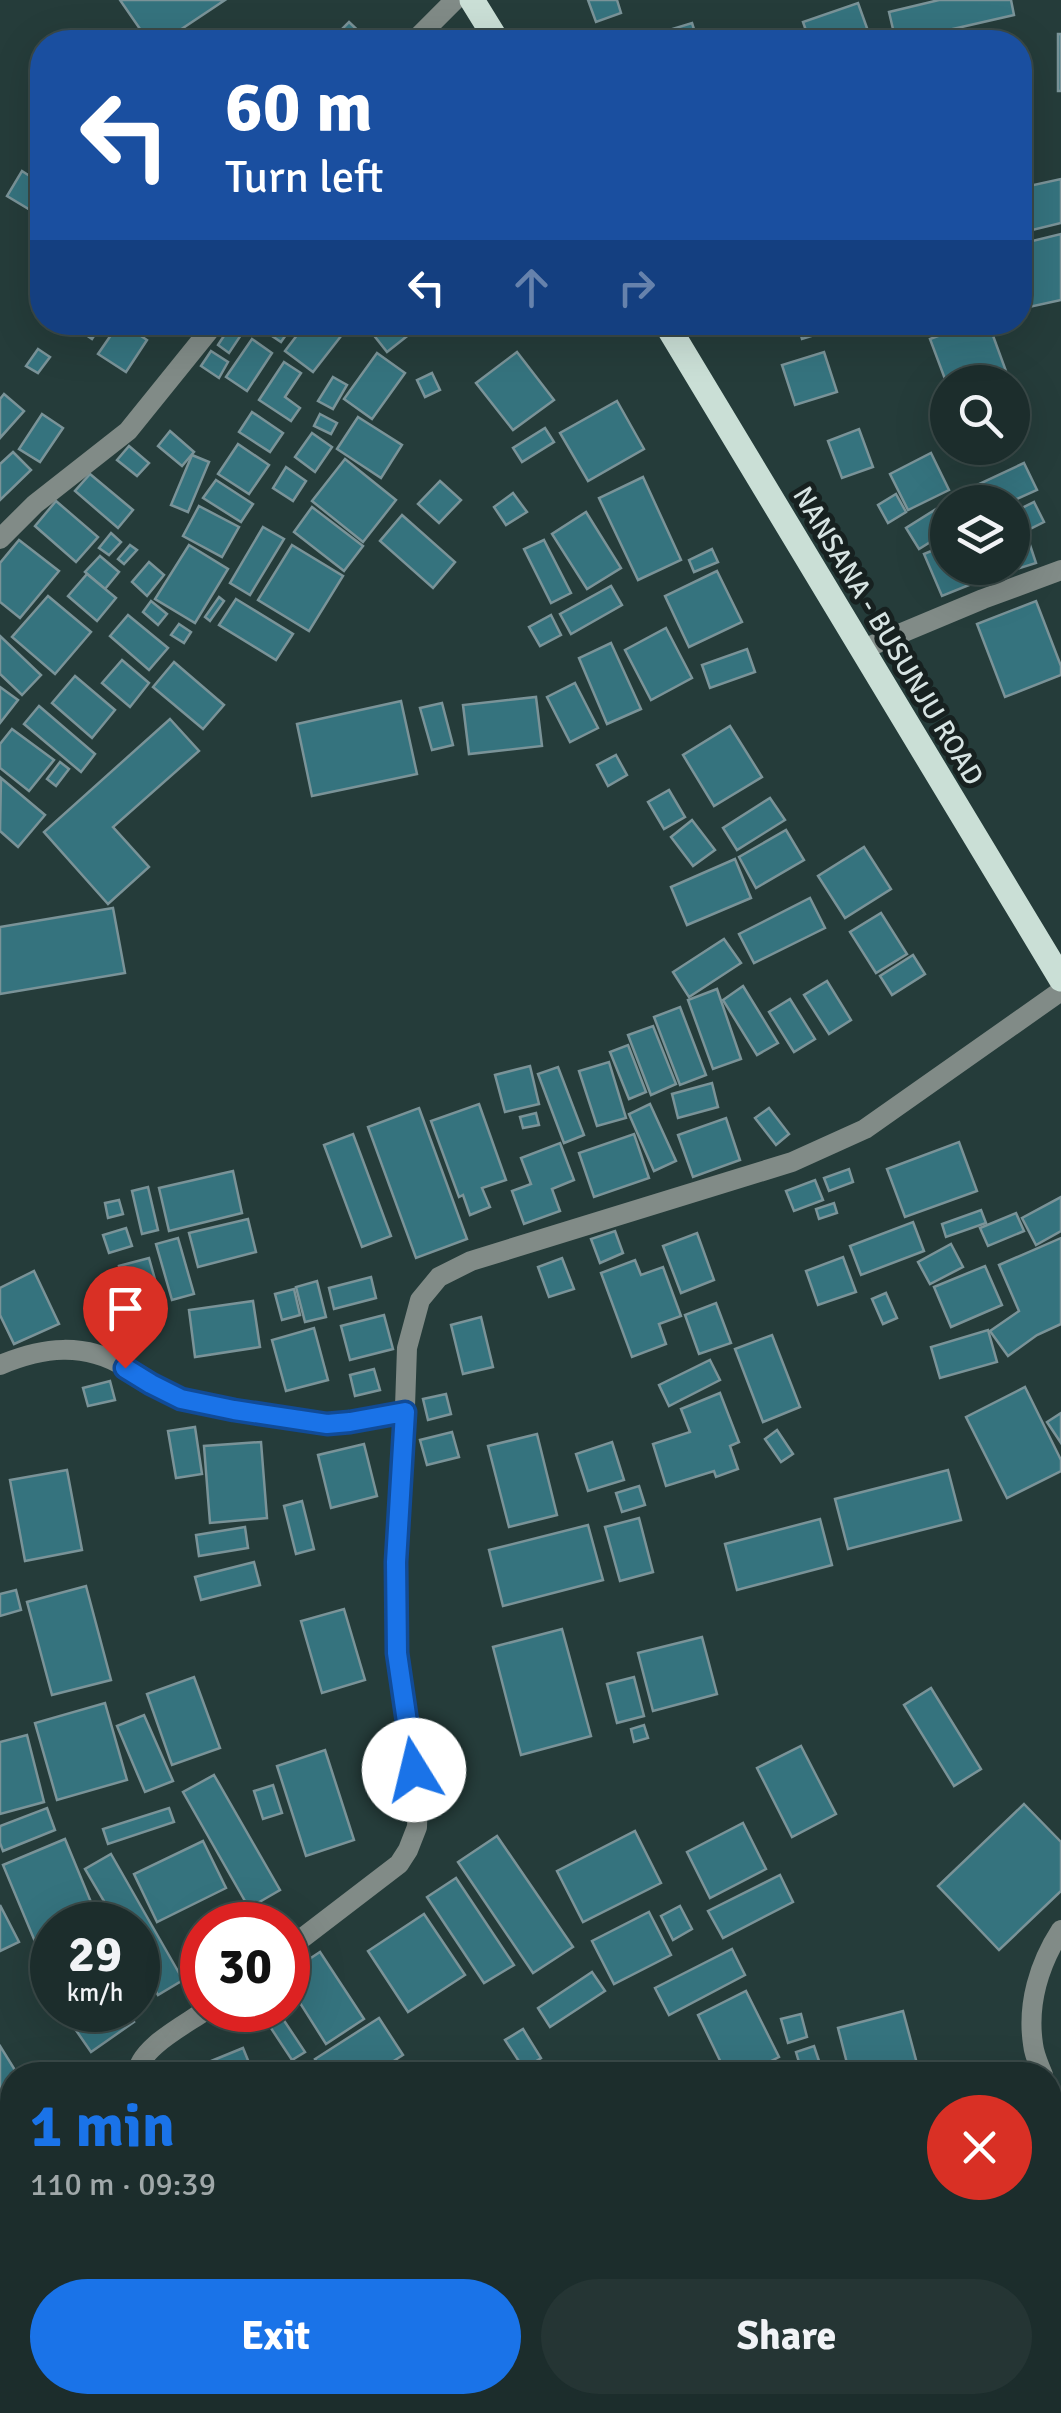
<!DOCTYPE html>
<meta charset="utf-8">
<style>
body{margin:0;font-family:Signika,sans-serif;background:#253534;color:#f1f3f6;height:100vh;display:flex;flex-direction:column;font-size:38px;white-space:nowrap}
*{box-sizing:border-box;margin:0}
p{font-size:32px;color:#a0a8a9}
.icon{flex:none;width:55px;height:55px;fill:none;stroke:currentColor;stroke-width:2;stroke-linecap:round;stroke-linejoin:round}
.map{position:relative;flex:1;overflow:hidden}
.panel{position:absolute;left:0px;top:2062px;width:1062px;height:352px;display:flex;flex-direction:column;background:#1c2d2c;border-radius:40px 40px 0 0;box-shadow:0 10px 40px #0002,0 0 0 2px #3a4948}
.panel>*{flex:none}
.hud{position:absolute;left:30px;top:30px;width:1002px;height:305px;border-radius:40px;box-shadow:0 10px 40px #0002,0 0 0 2px #3a4948;background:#1a4fa0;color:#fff;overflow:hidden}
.controls{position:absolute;left:930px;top:365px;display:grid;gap:20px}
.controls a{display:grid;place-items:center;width:100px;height:100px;border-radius:50%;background:#1c2d2c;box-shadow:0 10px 40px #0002,0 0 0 2px #3a4948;font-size:50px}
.speed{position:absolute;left:30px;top:1902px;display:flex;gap:20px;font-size:50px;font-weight:700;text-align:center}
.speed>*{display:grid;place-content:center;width:130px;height:130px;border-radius:50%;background:#1c2d2c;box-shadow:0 10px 40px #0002,0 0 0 2px #3a4948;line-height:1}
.speed small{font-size:25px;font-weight:400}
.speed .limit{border:15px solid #d22;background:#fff;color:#111}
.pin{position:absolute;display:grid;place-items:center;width:85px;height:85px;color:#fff;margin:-102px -42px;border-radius:50% 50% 50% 0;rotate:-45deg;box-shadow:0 0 10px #0007}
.pin .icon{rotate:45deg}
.me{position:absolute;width:110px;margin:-55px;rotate:351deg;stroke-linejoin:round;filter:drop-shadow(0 0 8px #0008)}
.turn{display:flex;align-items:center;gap:35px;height:210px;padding:0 30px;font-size:45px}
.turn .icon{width:130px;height:130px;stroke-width:2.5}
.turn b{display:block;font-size:70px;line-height:85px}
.lanes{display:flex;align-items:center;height:95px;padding:0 30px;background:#0003;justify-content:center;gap:50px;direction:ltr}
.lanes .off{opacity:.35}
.round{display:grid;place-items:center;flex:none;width:105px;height:105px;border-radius:52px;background:#253534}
.headline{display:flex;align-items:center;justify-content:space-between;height:170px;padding:0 30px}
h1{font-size:60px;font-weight:700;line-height:75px;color:#1a73e8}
.button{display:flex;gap:20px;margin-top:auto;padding:20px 30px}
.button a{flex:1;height:115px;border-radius:60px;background:#1a73e8;color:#fff;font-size:40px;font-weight:700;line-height:115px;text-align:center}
.button a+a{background:#253534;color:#f1f3f6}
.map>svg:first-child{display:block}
</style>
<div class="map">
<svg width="1061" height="2413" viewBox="0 0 1061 2413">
<rect width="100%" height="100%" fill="#253c3a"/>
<g fill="#35737e" stroke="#7a9398" stroke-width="2.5">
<polygon points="120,0 225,0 162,42 149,42"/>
<polygon points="588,0 617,0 621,13 596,22"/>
<polygon points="939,0 1011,0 1014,15 896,42 889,12"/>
<polygon points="858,3 872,42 810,42 803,22"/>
<polygon points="349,22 370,42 329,42"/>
<polygon points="692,23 698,42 662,42 659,33"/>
<polygon points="999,31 999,42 926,42 926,32"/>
<rect x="1058" y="34" width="3" height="57"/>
<polygon points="22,171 42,184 42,217 7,196"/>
<polygon points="1061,179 1061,223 1020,233 1020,188"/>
<polygon points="1061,234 1061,300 1020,309 1020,244"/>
<polygon points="67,322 103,322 92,339"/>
<polygon points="120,322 147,340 126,372 98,354"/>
<polygon points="233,322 245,329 229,353 218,345"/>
<polygon points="251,322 295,322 281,342"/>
<polygon points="307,322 352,322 313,372 285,351"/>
<polygon points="367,322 425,322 387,352 365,324"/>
<polygon points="797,322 856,322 802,339"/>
<polygon points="909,322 960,322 913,335"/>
<polygon points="975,322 988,322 1010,382 948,382 948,387 930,339"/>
<polygon points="252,339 272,353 247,391 226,377"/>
<polygon points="38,349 50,357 38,373 26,366"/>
<polygon points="211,351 228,362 219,378 201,366"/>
<polygon points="517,352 554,400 513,430 476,383"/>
<polygon points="824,352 837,392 795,405 782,365"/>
<polygon points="377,353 405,373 372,419 344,399"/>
<polygon points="284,362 301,373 285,397 300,408 291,421 259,400"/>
<polygon points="432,373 440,390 425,397 417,380"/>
<polygon points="333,377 347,385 333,409 318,401"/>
<polygon points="4,394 24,411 0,438 0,399"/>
<polygon points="617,401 644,449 588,481 560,433"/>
<polygon points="252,412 283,433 270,452 239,432"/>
<polygon points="42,414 63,428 40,462 19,449"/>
<polygon points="320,414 337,423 331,434 314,426"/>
<polygon points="358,417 402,445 381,478 337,449"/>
<polygon points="545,428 554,442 522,462 513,448"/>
<polygon points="859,429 873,467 842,478 828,441"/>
<polygon points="170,431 194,452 182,466 158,446"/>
<polygon points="312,433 332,447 315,472 295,457"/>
<polygon points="238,444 269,465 249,494 218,474"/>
<polygon points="129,446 149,463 137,476 117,460"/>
<polygon points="13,452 31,470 0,500 0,464"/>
<polygon points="931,453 949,490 908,510 890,474"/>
<polygon points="192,455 209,462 188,512 171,505"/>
<polygon points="345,459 396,500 363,542 312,501"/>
<polygon points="1024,463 1037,490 1010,502 970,502 964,491"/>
<polygon points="286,467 306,481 293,501 273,488"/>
<polygon points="90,474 133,510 118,528 75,491"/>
<polygon points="643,477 681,560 638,580 599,498"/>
<polygon points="216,480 253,504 241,522 203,498"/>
<polygon points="440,481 461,500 439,523 418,504"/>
<polygon points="513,493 527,512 506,525 494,507"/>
<polygon points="896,494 906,512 888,523 878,505"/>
<polygon points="952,499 954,502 948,502 948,531 919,549 906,528"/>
<polygon points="56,501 98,537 76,562 35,526"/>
<polygon points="1034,502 1044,522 1012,538 1012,513"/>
<polygon points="199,506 239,527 222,557 183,536"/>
<polygon points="312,507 363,546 344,571 294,532"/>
<polygon points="586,512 621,568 587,589 552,534"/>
<polygon points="402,515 455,562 433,588 380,541"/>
<polygon points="263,527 284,539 250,595 230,583"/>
<polygon points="111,533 121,542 109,555 99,548"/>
<polygon points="19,540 59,571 20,618 0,602 0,563"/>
<polygon points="544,540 571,593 551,603 524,549"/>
<polygon points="1029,542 1036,563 985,579 981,568 1012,568 1012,547"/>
<polygon points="948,544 948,568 973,568 979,581 942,596 924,554"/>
<polygon points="130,545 137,550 124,564 118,559"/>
<polygon points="189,545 228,569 195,623 155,599"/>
<polygon points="292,545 343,576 309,631 258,600"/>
<polygon points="712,549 718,562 694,572 689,560"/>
<polygon points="100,556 119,572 105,589 85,572"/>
<polygon points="149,562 164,575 147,596 132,582"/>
<polygon points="717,571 742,622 689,647 665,596"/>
<polygon points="87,574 116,598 97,621 68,596"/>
<polygon points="611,586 622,605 571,634 560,614"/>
<polygon points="48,596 91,632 55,674 12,637"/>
<polygon points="219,597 224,601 210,621 205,617"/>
<polygon points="236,599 293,634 276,660 219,625"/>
<polygon points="151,601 167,614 158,625 143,612"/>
<polygon points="1036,601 1061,666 1061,675 1005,697 977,624"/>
<polygon points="128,615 168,648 149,670 110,636"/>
<polygon points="551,615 561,635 540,646 529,627"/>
<polygon points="179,624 191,632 184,643 171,635"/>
<polygon points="666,628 692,678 651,700 625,650"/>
<polygon points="0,636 41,675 22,695 0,674"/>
<polygon points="611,643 641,709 607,724 579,658"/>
<polygon points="747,649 755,672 710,688 702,665"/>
<polygon points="122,660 149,683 130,707 102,683"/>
<polygon points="174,662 224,705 203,729 153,687"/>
<polygon points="75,676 115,710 92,738 52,703"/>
<polygon points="575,683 598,728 570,742 547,697"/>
<polygon points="0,687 18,700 0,723"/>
<polygon points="536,697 542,746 469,754 463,705"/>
<polygon points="401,701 417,774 312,796 297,724"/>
<polygon points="442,703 453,745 432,750 420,708"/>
<polygon points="39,706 95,754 81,772 24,724"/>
<polygon points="170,719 199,751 113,827 149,867 108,904 44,832"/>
<polygon points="730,726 762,777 714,806 683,755"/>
<polygon points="12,729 54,760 29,791 0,768 0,744"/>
<polygon points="616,755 627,775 608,786 597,765"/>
<polygon points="60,762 69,769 56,786 47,779"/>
<polygon points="1,778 45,815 18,847 0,831"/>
<polygon points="669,790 685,817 664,829 648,802"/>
<polygon points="770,798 785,820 737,850 723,828"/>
<polygon points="692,820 715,850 693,866 671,837"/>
<polygon points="786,830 804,860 756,888 739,857"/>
<polygon points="864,847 891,889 845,918 818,876"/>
<polygon points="735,859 751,898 687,925 671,887"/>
<polygon points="810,898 825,928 754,963 739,934"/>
<polygon points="113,908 125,973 0,994 0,927"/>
<polygon points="881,913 907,954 876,973 850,932"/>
<polygon points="724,939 741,963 689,997 673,972"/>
<polygon points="913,955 925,974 892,995 880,976"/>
<polygon points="827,981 851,1020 829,1034 804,995"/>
<polygon points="743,986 778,1043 757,1055 723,1000"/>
<polygon points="717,989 741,1059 713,1069 688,1000"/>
<polygon points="790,999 815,1039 794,1052 769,1012"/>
<polygon points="680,1007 706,1075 680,1085 654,1017"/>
<polygon points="653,1026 676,1084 651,1095 628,1035"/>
<polygon points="628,1045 646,1092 629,1099 610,1052"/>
<polygon points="609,1062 626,1118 597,1126 579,1071"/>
<polygon points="530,1066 539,1104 505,1112 495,1075"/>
<polygon points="558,1067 584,1135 564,1143 538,1074"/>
<polygon points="712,1083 718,1107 678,1118 672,1094"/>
<polygon points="479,1104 506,1180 482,1188 490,1207 470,1215 463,1195 459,1197 431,1121"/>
<polygon points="650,1104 676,1161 654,1171 629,1114"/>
<polygon points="419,1108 467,1239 416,1258 368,1127"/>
<polygon points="769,1108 789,1134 776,1145 755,1118"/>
<polygon points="536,1113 539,1125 523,1128 520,1117"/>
<polygon points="726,1118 740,1160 693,1177 678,1135"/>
<polygon points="353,1134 391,1236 362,1247 324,1145"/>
<polygon points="634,1134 649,1178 594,1197 579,1153"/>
<polygon points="959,1142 977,1191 905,1217 887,1169"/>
<polygon points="560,1143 574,1180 552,1189 560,1211 524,1224 512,1191 531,1184 521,1158"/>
<polygon points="849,1169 853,1182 829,1191 824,1178"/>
<polygon points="233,1171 242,1213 169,1231 159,1188"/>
<polygon points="815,1180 823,1200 794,1211 786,1191"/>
<polygon points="148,1187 158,1230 142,1234 132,1191"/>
<polygon points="1061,1197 1061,1231 1036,1245 1022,1218"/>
<polygon points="119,1200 123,1214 108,1218 105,1203"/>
<polygon points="834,1203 837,1213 819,1219 816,1209"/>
<polygon points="981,1210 986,1223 946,1237 942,1224"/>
<polygon points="1016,1213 1024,1231 988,1246 980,1228"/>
<polygon points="248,1219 256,1252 198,1267 189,1233"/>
<polygon points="913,1222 924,1251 861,1275 850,1246"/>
<polygon points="126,1228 132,1246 109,1253 103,1235"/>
<polygon points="615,1231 623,1253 600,1263 591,1239"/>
<polygon points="697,1233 714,1280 681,1293 663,1246"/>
<polygon points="178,1238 194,1294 172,1300 156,1244"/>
<polygon points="1061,1238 1061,1324 1037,1335 1008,1356 990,1331 1019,1311 999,1265"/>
<polygon points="951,1244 963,1267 930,1284 918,1262"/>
<polygon points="843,1257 856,1292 818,1305 806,1271"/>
<polygon points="149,1258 163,1308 133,1316 119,1266"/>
<polygon points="562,1258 574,1289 549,1297 538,1267"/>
<polygon points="635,1260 641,1275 663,1267 681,1316 659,1324 666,1344 632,1357 601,1273"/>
<polygon points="985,1266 1002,1305 951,1327 934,1287"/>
<polygon points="34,1271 59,1324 14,1344 0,1315 0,1288"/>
<polygon points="371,1277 376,1298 334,1309 329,1288"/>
<polygon points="317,1281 326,1317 305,1322 296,1287"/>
<polygon points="294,1289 300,1315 282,1320 275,1294"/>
<polygon points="886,1293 897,1318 883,1324 872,1299"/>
<polygon points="253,1301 260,1347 195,1357 189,1310"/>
<polygon points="716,1303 731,1343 699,1354 685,1315"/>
<polygon points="384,1315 393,1349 350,1360 341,1326"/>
<polygon points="481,1317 493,1367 463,1374 451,1325"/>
<polygon points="314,1328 328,1380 286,1391 272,1340"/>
<polygon points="988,1330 997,1362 940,1378 931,1347"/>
<polygon points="772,1335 800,1407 763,1422 735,1349"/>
<polygon points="710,1360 720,1380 669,1406 659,1385"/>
<polygon points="374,1369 380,1390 355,1396 350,1375"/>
<polygon points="110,1381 115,1400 88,1406 83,1388"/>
<polygon points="1025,1387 1061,1460 1061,1471 1007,1498 966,1417"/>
<polygon points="720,1393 739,1442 730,1446 738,1469 716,1477 714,1471 666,1486 653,1444 690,1432 681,1409"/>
<polygon points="446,1394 451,1414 428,1420 423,1399"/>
<polygon points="1061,1413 1061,1443 1047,1422"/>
<polygon points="195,1427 202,1474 176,1478 168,1431"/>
<polygon points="777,1430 793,1454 781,1462 765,1439"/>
<polygon points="452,1432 459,1457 427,1465 420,1440"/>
<polygon points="537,1434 557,1515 509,1527 488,1446"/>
<polygon points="261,1442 267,1518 210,1523 204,1446"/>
<polygon points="612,1442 624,1480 588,1491 576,1454"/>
<polygon points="364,1444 377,1496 331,1508 318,1455"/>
<polygon points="67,1470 82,1550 25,1561 10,1480"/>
<polygon points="948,1470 961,1520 848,1549 835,1499"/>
<polygon points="639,1486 645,1505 622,1512 616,1493"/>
<polygon points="302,1501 314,1549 296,1554 284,1506"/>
<polygon points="639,1518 653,1572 620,1581 605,1527"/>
<polygon points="820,1519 832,1565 737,1590 725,1544"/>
<polygon points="588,1525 603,1580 503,1606 489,1550"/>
<polygon points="245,1527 248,1548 199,1556 196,1535"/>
<polygon points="254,1562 260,1585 201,1600 195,1577"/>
<polygon points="86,1586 111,1680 52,1695 27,1602"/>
<polygon points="16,1590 21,1610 0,1616 0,1594"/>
<polygon points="344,1609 365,1680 322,1693 301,1621"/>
<polygon points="562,1629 591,1736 521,1755 493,1647"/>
<polygon points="702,1637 717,1694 653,1711 638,1653"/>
<polygon points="194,1677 220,1748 172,1765 147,1694"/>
<polygon points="634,1677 644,1716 617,1723 607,1684"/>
<polygon points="931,1688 981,1769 954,1786 904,1705"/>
<polygon points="105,1703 127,1780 57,1800 35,1723"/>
<polygon points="144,1715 173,1781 145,1792 117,1726"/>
<polygon points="644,1725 648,1738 634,1742 631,1729"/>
<polygon points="27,1735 44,1802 0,1814 0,1742"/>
<polygon points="801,1746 836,1814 792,1837 757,1768"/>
<polygon points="325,1750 354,1840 306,1856 277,1766"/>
<polygon points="214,1775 280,1890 249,1908 183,1792"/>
<polygon points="273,1785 282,1813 263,1819 254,1791"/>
<polygon points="1024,1804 1061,1842 1061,1891 999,1950 938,1886"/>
<polygon points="47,1808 55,1830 3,1851 0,1843 0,1826"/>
<polygon points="169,1808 174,1822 108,1844 103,1829"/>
<polygon points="743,1823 766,1869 710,1898 687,1852"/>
<polygon points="635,1831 661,1883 583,1922 557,1871"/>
<polygon points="497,1836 573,1947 533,1973 458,1862"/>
<polygon points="65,1839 98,1919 84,1925 52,1925 52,1938 36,1944 3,1865"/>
<polygon points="203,1841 226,1888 157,1922 134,1874"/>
<polygon points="111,1854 183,1980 158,1995 138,1959 138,1925 118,1925 85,1869"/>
<polygon points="780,1875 793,1902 723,1938 708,1911"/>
<polygon points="456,1878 514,1965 484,1983 427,1897"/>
<polygon points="0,1905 19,1942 0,1951"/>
<polygon points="680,1906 692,1929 673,1940 661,1916"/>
<polygon points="649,1912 671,1955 614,1984 592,1941"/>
<polygon points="424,1914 465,1975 408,2012 368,1951"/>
<polygon points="732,1949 745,1975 669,2015 655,1988"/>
<polygon points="320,1952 364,2019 326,2044 288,1984 288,1973"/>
<polygon points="592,1972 605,1991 550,2027 538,2008"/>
<polygon points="746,1991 779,2057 744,2075 727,2075 698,2015"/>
<polygon points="62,2010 126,2010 134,2022 91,2052"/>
<polygon points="266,2010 277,2010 305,2052 292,2060 261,2013"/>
<polygon points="903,2011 920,2075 850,2075 838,2028"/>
<polygon points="801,2014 807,2037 788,2043 781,2019"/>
<polygon points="379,2018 403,2055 372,2075 326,2075 315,2059"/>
<polygon points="523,2029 541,2058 524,2069 505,2040"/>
<polygon points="0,2046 18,2075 12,2075 12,2096 0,2104"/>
<polygon points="814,2046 820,2064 801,2069 796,2052"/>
<polygon points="243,2048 254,2075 177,2075"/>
<polygon points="1053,2161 1061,2194 1050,2196 1050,2162"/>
<polygon points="12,2231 12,2306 6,2308 0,2286 0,2234"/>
<polygon points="2,2388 17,2413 0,2413 0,2389"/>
<polygon points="58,2402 90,2402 73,2413 64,2413"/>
<polygon points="171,2402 236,2402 236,2403 214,2413 176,2413"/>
<polygon points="912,2402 1020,2402 1022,2406 1007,2413 916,2413"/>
</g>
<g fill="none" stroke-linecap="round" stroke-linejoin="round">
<g stroke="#818b87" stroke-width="20">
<polyline points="413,42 455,0"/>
<polyline points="0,539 35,504 128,431 216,322"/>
<polyline points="861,650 983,599 1061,570"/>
<path d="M0,1365C43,1347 84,1342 125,1367C144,1379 163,1394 185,1400C212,1408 241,1411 268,1415C288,1418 309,1424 329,1424C354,1424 380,1417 405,1412"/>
<polyline points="288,1949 399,1864 408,1850 417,1827 418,1798 397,1653 395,1561 404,1436 407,1348 420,1300 439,1277 471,1261 792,1162 865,1129 1061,991"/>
<path d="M137,2075C138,2048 185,2025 206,2010"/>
<path d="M1043,2075C1039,2065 1034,2055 1033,2044C1027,2004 1039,1964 1061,1930"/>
<polyline points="1050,2097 1061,2135"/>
<polyline points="264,2413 286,2402"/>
</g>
<g stroke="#cadfd6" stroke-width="25">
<polyline points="472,0 498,42"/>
<polyline points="665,322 1061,979"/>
</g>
</g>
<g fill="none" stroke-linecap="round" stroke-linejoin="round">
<defs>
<polyline id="route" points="125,1368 151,1384 181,1399 234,1410 327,1424 350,1422 405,1412 396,1562 397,1653 414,1770"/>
</defs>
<use href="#route" stroke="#114b97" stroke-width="25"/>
<use href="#route" stroke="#1a73e8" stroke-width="18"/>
</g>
<g text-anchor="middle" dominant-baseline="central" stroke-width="10" stroke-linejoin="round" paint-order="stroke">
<g font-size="28" fill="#d7e4e3" stroke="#172120">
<text transform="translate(888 636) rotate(59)">NANSANA - BUSUNJU ROAD</text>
</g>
</g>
</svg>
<div class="controls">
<a><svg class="icon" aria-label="search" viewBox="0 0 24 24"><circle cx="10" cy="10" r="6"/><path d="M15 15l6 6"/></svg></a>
<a><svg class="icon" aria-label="layers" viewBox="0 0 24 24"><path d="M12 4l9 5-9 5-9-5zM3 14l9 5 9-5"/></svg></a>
</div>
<div class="speed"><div>29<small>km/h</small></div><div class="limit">30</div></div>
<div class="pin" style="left:125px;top:1368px;background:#d93025"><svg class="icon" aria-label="arrive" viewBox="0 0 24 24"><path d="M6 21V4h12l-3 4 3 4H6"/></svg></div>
<svg class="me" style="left:414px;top:1770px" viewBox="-20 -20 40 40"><circle r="19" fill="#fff"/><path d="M0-13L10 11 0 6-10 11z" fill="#1a73e8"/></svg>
<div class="hud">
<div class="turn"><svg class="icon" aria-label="left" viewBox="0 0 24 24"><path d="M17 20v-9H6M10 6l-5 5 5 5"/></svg><div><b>60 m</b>Turn left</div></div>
<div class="lanes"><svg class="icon" aria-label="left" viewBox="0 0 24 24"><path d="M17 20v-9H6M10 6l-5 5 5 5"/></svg><svg class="icon off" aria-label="ahead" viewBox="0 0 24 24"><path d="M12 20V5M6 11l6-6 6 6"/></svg><svg class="icon off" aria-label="right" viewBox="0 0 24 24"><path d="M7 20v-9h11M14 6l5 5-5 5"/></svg></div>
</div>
<section class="panel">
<div class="headline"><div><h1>1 min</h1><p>110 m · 09:39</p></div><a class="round" style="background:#d93025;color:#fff"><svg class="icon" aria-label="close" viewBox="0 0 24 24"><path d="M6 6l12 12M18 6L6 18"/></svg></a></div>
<div class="button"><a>Exit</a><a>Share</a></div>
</section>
</div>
